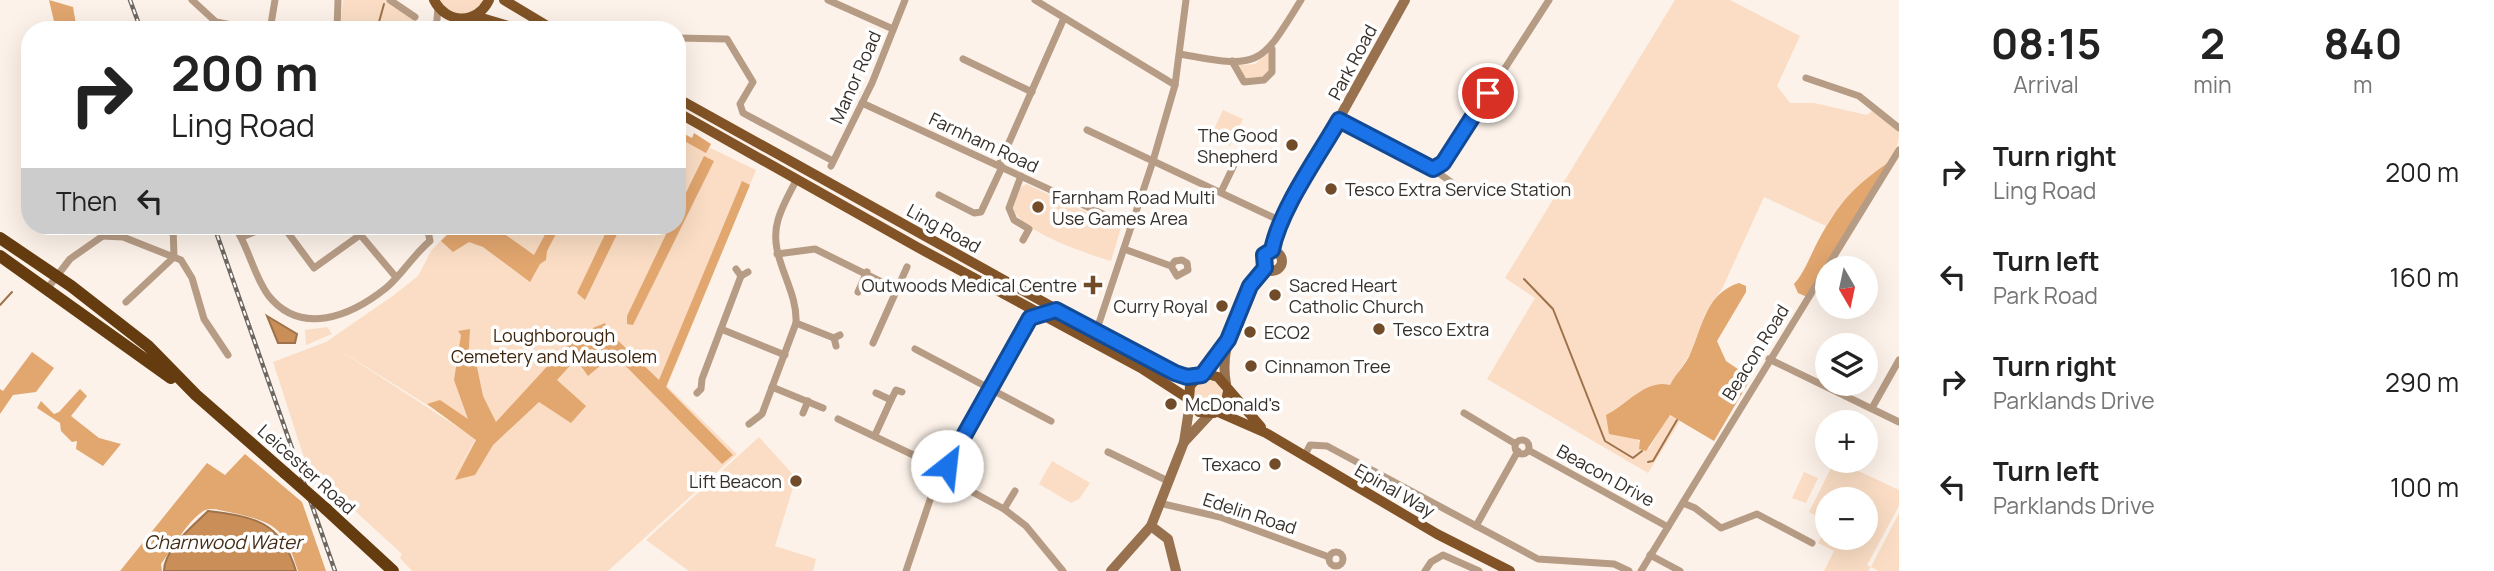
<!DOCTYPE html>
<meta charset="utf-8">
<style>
body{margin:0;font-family:Manrope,sans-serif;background:#f2f2f2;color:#222;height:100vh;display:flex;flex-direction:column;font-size:26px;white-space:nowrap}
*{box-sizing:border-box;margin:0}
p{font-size:23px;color:#767676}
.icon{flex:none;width:38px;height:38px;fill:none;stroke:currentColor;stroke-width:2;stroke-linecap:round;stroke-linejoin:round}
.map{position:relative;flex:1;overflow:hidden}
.side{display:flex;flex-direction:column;background:#fff;width:595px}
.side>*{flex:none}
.top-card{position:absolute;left:21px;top:21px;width:665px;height:214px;border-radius:28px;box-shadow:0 7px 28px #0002;background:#fff;color:#222;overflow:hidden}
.needle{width:46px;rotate:171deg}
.buttons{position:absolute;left:1815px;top:256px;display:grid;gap:14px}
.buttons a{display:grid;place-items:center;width:63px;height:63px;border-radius:50%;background:#fff;box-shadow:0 7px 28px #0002;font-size:35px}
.pin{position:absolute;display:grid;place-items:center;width:60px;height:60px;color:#fff;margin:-30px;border:4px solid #fff;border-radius:50%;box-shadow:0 2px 7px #0007}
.me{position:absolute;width:77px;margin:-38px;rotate:29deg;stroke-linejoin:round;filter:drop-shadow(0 0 5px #0008)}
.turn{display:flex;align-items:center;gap:24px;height:147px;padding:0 35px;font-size:32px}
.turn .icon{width:91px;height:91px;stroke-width:2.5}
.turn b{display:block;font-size:49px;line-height:60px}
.then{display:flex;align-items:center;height:66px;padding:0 35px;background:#0003;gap:14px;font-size:26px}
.eta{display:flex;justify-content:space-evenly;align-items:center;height:119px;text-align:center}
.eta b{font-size:42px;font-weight:700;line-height:49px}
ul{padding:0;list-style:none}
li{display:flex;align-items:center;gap:21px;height:105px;padding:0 35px}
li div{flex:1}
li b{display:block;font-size:26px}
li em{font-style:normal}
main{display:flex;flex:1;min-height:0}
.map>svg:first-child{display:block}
</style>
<main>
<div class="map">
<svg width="1899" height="571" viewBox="0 0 1899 571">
<rect width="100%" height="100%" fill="#fcf2e9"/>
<g fill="#faddc4" fill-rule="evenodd">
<polygon points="343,0 385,0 403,7 426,30 340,30"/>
<polygon points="434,0 489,0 487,5 458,19"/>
<path d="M1675,0H1730L1800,36L1777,86L1790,103H1814L1867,115L1873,110L1899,133C1899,173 1844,193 1826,226L1764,197L1722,289L1705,314L1690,354L1670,385C1646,378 1626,405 1606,415L1649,449L1669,415L1680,421L1648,473L1487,379L1535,298L1505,278Z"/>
<polygon points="1272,49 1270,76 1248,84 1234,69 1238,61 1244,65 1255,64"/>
<polygon points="1223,110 1243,119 1230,146 1210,138"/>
<path d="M677,132L756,170L667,386L737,454L608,571H412L400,558L402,554L307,467L273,362L326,342L394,295L418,276L431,251L454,226H677ZM333,346L478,437L443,492L476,439Z"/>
<path d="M1026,184L1121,228L1111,261C1087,254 1017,231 1012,206L1020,188Z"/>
<polygon points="327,327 332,334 306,345 305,330"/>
<circle cx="1208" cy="394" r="14"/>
<polygon points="759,437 796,478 775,546 816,559 813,571 689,571 646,540"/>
<polygon points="1835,460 1899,490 1899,506 1867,565 1871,567 1899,513 1899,571 1879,571 1871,567 1868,571 1824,571 1834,551 1818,543 1827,526 1827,537 1866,537 1866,499 1827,499 1827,522 1809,512"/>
<polygon points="1052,461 1090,483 1079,499 1071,503 1039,484"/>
<polygon points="1804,472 1818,478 1806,503 1792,498"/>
</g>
<g fill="#e2a66f">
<polygon points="49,0 73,7 77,30 56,30"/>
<polygon points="677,130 692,138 694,133 711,144 706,153 677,137"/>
<polygon points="704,156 714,161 633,325 627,324 627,316 670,226 677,226 677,211"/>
<path d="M1892,160L1807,297L1798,293L1794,284C1805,272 1810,256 1818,241C1840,201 1854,186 1892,160Z"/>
<polygon points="742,181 750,185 666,387 733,455 722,464 614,354 588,376 576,359 557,380 586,406 571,423 539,402 493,445 475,475 455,480 476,440 427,404 440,400 468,419 454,380 461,335 458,331 470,329 468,362 477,367 483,396 496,422 576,335 605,323 608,331 659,380"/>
<polygon points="456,226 493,226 534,255 549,227 556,234 547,251 546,260 540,264 530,282 483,247 469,242 453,252 441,241"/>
<polygon points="609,226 621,226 585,300 577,293"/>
<path d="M1739,283L1746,286V292L1717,341L1726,361L1751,378L1714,441L1670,415L1646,451L1639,449L1640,440L1609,434L1606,415C1627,405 1645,379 1670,385C1676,373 1686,365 1691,352C1703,324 1707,293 1739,283Z"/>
<polygon points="32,352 54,368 36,392 13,395 0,414 0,389 3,391"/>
<polygon points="80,389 87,396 71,416 99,438 121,444 103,466 76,449 77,441 72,442 61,431 60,423 37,408 41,401 54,414 59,412"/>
<path d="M245,454L302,502L326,571H298C284,525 273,522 229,512C221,511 209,506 202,512C186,523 173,548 161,564L162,571H120L207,463L225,475Z"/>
</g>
<g fill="#ca8f58" stroke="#9e724a" stroke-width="2">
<polygon points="267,316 297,334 295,343 278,343"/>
<path d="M208,511C255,517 281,521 296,571H164C164,549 193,526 208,511Z"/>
</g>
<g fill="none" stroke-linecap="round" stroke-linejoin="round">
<g stroke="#9e724a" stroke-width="2">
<polyline points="379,22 384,4"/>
<polyline points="375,30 377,27"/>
<polyline points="1524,279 1553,309 1605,441 1633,458 1642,451"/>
<polyline points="0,305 12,292"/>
<polyline points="1648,462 1653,461 1677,420"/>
</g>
<g stroke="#b79c85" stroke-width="7">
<polyline points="192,0 216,22 258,30"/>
<polyline points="390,0 415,17"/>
<polyline points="828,0 893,29"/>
<polyline points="1035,0 1175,85"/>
<polyline points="270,30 275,0"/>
<polyline points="337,30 338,0"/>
<polyline points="436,30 438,8"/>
<polyline points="443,30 458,19"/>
<polyline points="677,38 727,39 753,82 740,104 743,113 833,161"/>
<path d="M1180,54C1259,69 1260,67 1301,0"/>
<polyline points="963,59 1032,92"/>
<polyline points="1232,61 1244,82 1264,80 1272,72 1272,49"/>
<polyline points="1806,78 1859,96 1899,128"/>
<polyline points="862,103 1131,227"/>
<polyline points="1339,120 1422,164 1433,169 1443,164 1549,0"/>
<polyline points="1087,130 1283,222"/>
<polyline points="999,165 1064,18"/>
<polyline points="831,166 872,83 905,0"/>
<polyline points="1433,169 1462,190"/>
<polyline points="1021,176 1009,208 1014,220 1029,229 1023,240"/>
<polyline points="1221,192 1236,161"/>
<polyline points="939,195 974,213 981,212 1002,167"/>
<polyline points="283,226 314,268 360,235"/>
<polyline points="353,226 395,276"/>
<path d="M235,227C249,248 253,274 268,295C301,337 351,316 386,288C402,275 413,255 430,241L427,226"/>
<polyline points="102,236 123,237 181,260 192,278 204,319 228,355"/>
<polyline points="242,237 269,226"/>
<polyline points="1124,249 1171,266 1177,276 1188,270 1187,263 1182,260 1175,261 1171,266"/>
<polyline points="777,254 815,249 898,290"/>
<polyline points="736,269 741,276 748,272"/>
<polyline points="47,289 70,259 117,226"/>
<polyline points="858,292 867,272"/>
<polyline points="126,302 174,257 173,226"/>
<polyline points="796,323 834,338"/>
<polyline points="721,329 785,355"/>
<polyline points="1096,332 1153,161 1175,85 1186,0"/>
<polyline points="873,343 907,267"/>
<polyline points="836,346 834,338 840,335"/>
<polyline points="915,349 1051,421"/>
<polyline points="1769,359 1899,422"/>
<polyline points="772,387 823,408"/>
<polyline points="697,393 701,389 702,379 741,276"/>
<polyline points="876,393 891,400 896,390 902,392"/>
<polyline points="1872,408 1899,360"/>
<polyline points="803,413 808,401"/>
<polyline points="1464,413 1514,443"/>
<polyline points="838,419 930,463"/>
<path d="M749,424L762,414L796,323C798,287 767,256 778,220C782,206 790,192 797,179"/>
<polyline points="875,435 891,400"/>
<circle cx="1522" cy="447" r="7"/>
<polyline points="1530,451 1668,527"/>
<polyline points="1108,452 1168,481"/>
<polyline points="1304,457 1310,445 1327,446 1538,559 1614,564 1629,571"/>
<polyline points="941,475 1004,509 1026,526 1063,571"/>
<polyline points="939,478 930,463 939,462 947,466"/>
<polyline points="1159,503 1220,517 1329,557"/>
<polyline points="1683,503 1695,508 1721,528 1757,514 1812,543"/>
<polyline points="1004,509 1015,491"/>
<polyline points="1476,526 1518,451"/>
<circle cx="1336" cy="559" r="7"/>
<polyline points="1650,555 1680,571"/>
<polyline points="906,571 933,491 1023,328 1038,313"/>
<polyline points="1425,571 1431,562 1443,555 1479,571"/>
<polyline points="1641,571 1899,150"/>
</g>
<g stroke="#98714f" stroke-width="10">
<polyline points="1272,250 1276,234 1292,203 1405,0"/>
<circle cx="1272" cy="261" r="10"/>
<polyline points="1202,375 1228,340"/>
<path d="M1226,384C1219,348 1239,294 1265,268"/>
<polyline points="1184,442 1210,414"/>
<polyline points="1151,526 1168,539 1176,571"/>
<polyline points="1111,571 1151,526 1184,442 1190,403"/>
</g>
<g stroke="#815326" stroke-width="10">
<path d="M434,0C446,24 477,25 489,0"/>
<polyline points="504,0 554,30"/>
<polyline points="475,16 522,30"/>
<polyline points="677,98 1144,358 1187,377 1198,377"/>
<polyline points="677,112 917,247 1141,368 1189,399"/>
<polyline points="1228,391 1225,406 1214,413 1199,412 1189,399 1190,386 1198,377 1207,374 1218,377 1261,427"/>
<polyline points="1218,412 1266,433 1437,534 1510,571"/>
</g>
<g stroke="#653c10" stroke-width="12">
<polyline points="0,238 71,286 148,346 196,395 285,473"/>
<polyline points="0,256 171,378"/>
<polyline points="326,509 393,571"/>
</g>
<defs>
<g id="rail">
<polyline points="130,0 141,30"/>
<polyline points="214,226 335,571"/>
</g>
</defs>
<use href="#rail" stroke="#6e6760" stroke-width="4.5"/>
<use href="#rail" stroke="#fff" stroke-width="2" stroke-dasharray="5" stroke-linecap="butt"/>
<polyline stroke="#653c10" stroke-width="12" points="285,473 326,509"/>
</g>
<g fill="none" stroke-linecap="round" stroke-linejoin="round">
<defs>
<path id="route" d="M947,466L1030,318L1056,310L1175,373L1187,377L1202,375L1228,340L1250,286L1265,268L1264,255L1272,250C1280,209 1318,157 1339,120L1433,169L1443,163L1488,93"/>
</defs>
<use href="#route" stroke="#114b97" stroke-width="18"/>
<use href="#route" stroke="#1a73e8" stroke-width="12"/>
</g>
<g fill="#724c28" stroke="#fff" stroke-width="2.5">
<circle cx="1292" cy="145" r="7"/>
<circle cx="1331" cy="189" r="7"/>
<circle cx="1038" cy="207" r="7"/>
<path d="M1089.5 274.5h7v7h7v7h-7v7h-7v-7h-7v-7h7z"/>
<circle cx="1275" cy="295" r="7"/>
<circle cx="1222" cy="306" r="7"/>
<circle cx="1379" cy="329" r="7"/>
<circle cx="1250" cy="332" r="7"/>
<circle cx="1251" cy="366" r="7"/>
<circle cx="1171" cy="404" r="7"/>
<circle cx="1275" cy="464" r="7"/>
<circle cx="796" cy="481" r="7"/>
</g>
<g text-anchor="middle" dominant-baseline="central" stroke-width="7" stroke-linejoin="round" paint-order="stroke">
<g font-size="18" fill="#362f2a" stroke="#fff">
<text transform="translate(1352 62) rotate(-62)">Park Road</text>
<text transform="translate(855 77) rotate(-66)">Manor Road</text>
<text transform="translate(984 142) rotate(25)">Farnham Road</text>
<text transform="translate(944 228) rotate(29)">Ling Road</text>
<text transform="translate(1755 352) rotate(-58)">Beacon Road</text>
<text transform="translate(307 469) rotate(42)">Leicester Road</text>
<text transform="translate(1606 475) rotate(29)">Beacon Drive</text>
<text transform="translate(1395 490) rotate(30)">Epinal Way</text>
<text transform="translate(1250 513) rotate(18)">Edelin Road</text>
</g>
<g font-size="18" fill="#362f2a" stroke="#fff" text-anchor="start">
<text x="1278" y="135" text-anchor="end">The Good<tspan x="1278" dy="21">Shepherd</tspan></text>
<text x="1345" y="189">Tesco Extra Service Station</text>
<text x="1052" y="197">Farnham Road Multi<tspan x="1052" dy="21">Use Games Area</tspan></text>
<text x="1077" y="285" text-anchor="end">Outwoods Medical Centre</text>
<text x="1289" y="285">Sacred Heart<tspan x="1289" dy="21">Catholic Church</tspan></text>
<text x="1208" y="306" text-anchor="end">Curry Royal</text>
<text x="1393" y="329">Tesco Extra</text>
<text x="1264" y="332">ECO2</text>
<text x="1265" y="366">Cinnamon Tree</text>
<text x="1185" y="404">McDonald's</text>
<text x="1261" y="464" text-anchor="end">Texaco</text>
<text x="782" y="481" text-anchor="end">Lift Beacon</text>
</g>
<g font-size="18" fill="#3d250c" stroke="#fff">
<text x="554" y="335">Loughborough<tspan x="554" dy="21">Cemetery and Mausolem</tspan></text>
</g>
<g font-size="19" font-style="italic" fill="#462d15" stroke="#fff">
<text x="223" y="542">Charnwood Water</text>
</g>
</g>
</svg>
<div class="buttons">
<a><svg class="needle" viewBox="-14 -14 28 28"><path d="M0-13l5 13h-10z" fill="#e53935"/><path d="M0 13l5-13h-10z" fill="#767676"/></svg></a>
<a><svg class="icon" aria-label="layers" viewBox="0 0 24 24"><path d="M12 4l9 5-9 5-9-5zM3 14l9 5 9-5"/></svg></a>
<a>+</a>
<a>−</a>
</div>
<div class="pin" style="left:1488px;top:93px;background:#d93025"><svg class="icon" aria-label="arrive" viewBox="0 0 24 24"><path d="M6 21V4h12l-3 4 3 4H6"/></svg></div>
<svg class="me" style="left:947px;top:466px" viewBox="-20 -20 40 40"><circle r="19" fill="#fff"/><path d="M0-13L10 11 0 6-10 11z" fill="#1a73e8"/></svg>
<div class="top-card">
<div class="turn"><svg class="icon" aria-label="right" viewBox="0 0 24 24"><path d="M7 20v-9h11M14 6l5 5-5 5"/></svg><div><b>200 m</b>Ling Road</div></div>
<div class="then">Then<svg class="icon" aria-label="left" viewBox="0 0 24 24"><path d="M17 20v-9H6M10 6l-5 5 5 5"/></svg></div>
</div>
</div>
<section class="side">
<div class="eta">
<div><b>08:15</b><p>Arrival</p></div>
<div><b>2</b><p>min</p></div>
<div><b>840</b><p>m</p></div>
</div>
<ul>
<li><svg class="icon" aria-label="right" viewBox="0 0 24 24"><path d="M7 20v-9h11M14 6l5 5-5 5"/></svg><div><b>Turn right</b><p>Ling Road</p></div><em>200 m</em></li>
<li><svg class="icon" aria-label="left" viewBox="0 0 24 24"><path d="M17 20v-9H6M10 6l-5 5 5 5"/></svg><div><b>Turn left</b><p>Park Road</p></div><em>160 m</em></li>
<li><svg class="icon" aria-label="right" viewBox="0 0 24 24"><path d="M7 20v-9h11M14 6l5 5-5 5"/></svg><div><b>Turn right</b><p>Parklands Drive</p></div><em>290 m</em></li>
<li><svg class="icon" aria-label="left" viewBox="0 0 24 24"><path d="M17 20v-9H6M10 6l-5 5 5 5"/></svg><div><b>Turn left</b><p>Parklands Drive</p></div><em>100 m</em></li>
</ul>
</section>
</main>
